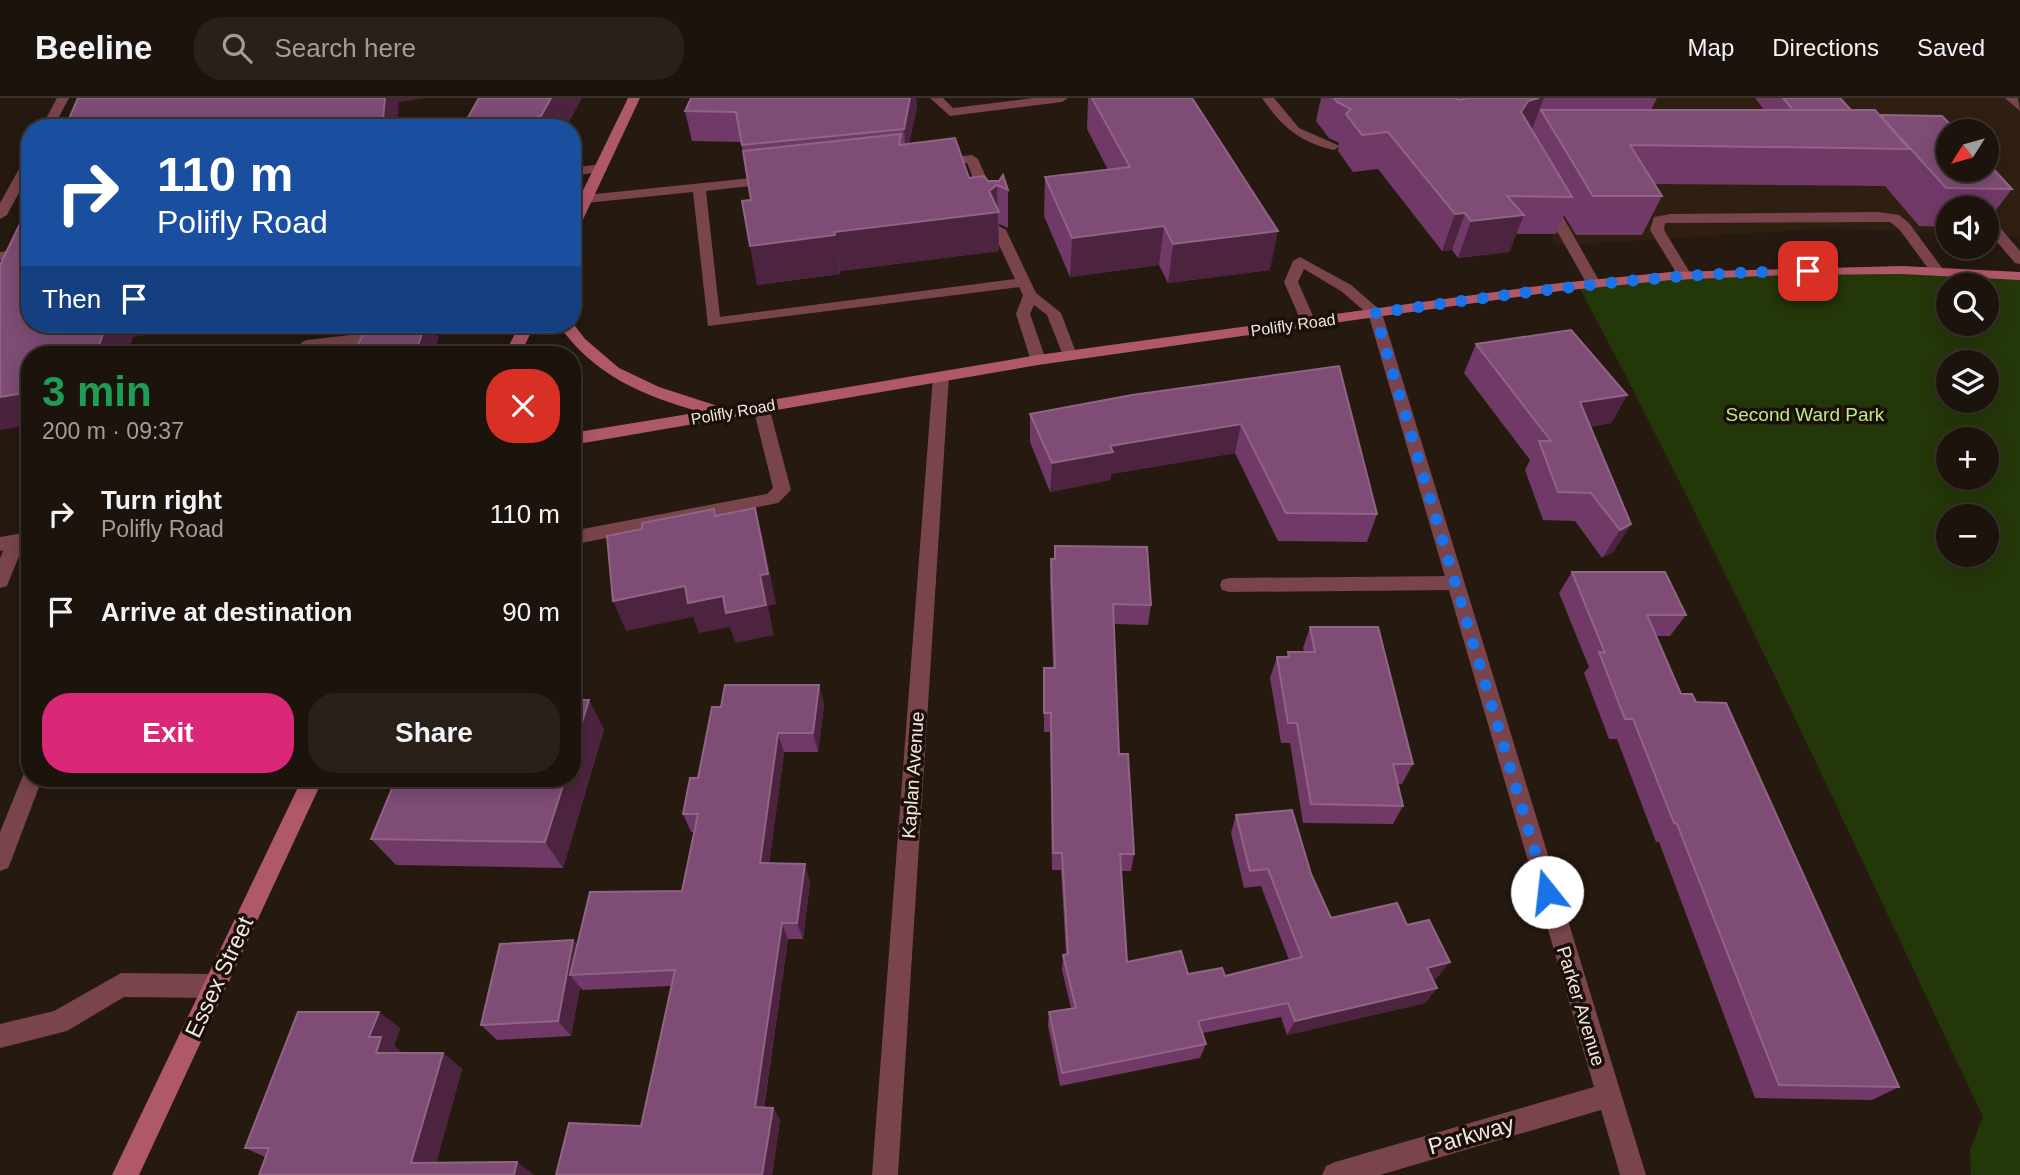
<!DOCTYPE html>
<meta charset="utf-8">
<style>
body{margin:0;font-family:Arial,sans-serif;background:#29201a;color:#f1f3f6;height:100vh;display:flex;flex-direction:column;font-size:26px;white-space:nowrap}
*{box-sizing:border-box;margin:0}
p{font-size:23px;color:#a09e9d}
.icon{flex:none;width:38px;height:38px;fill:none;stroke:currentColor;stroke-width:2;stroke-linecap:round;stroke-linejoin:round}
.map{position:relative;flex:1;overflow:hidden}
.details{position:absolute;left:21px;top:248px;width:560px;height:441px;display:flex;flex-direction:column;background:#1c130c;border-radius:28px;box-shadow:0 4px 18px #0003,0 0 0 2px #3a322d}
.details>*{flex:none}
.hud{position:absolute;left:21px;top:21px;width:560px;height:214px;border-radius:28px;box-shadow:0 4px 18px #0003,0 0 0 2px #3a322d;background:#1a4fa0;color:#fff;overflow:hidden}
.needle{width:46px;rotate:233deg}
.tools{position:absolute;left:1936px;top:21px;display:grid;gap:14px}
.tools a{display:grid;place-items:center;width:63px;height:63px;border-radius:50%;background:#1c130c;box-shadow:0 4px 18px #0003,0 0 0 2px #3a322d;font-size:35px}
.pin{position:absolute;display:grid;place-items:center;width:60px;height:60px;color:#fff;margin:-30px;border-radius:14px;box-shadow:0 4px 10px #0006}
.me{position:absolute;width:77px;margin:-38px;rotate:344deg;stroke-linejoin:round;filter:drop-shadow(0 0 5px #0008)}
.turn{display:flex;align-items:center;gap:24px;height:147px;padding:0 21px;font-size:32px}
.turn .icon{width:91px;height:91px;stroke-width:2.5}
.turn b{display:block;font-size:49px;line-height:60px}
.then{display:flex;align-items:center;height:66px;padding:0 21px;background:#0003;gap:14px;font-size:26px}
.round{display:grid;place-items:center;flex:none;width:74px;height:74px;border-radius:28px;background:#29201a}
.summary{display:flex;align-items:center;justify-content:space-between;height:119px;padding:0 21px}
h1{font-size:42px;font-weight:700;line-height:52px;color:#1e9e55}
.action{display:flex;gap:14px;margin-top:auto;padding:14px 21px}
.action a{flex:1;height:80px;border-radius:28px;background:#db2777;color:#fff;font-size:28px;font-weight:700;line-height:80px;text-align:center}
.action a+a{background:#29201a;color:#f1f3f6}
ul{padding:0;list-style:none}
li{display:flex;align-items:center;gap:21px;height:98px;padding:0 21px}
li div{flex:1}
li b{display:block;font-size:26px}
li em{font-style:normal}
header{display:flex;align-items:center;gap:42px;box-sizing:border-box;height:98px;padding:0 35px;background:#1c130c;border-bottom:2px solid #3a322d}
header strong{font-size:33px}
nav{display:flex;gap:38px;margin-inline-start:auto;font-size:24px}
.search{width:490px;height:63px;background:#29201a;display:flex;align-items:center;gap:18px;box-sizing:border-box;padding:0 24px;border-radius:28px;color:#a09e9d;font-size:26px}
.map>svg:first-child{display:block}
</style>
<header>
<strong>Beeline</strong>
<div class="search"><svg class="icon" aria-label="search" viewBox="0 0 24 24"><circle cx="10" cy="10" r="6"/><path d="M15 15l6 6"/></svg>Search here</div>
<nav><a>Map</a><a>Directions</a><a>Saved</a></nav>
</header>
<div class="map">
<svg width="2020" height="1077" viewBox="0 0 2020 1077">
<rect width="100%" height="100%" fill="#251910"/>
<path fill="#2f1f11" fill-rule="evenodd" d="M1466,0H2020V139L1986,137V110H1948V136L1830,130L1557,148ZM1948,33H1986V72H1948Z"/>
<path fill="#243709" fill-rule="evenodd" d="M1785,173L2020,178V1077H1971L1970,1052L1983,1019C1851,740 1723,459 1578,187ZM1948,187H1986V226H1948ZM1948,264H1986V303H1948ZM1948,341H1986V380H1948ZM1948,418H1986V457H1948Z"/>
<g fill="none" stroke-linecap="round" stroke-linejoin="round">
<g fill="#7a444d" fill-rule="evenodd">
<polygon points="930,0 943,0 953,10 1033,0 1068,0 1062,4 950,18"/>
<path d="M1262,0H1274L1299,30L1340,48L1334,52C1299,44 1282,29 1262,0Z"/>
<polygon points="2005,0 2018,0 2020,13"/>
<polygon points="972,57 978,61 996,102 994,105 989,106 982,102 967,65 938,69 932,65 938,61"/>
<polygon points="772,78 779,82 777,85 706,93 720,219 1015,181 992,132 999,128 1006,132 1036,195 1061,215 1077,257 1074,260 1064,260 1047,217 1034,207 1030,216 1046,262 1038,267 1032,266 1016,216 1023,197 1019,189 708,228 693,94 586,105 579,101 586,97"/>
<polygon points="1548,101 1555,105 1601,186 1599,189 1594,190 1587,186 1541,105"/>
<polygon points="1878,114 1899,117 1909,125 1945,174 1943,177 1933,177 1899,131 1890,124 1665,125 1664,132 1692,178 1685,182 1680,181 1650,132 1654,119 1671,116"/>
<polygon points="1986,118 1991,119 2020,153 2020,166 2015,165 1986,131"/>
<polygon points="1300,159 1351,187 1380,212 1382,215 1380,218 1370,218 1341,193 1304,171 1298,184 1316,225 1313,228 1303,228 1284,184 1293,163"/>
<path d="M446,226C465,226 519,221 532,233L524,238L466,233L313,251L312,257H296L302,244L307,242Z"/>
<polygon points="761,304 769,309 791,392 778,405 572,447 572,433 767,396 773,390 753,309"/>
<polygon points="16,436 22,438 25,443 7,488 0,490 0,460 10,438"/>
<polygon points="1455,478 1462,480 1464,485 1462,490 1455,492 1229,494 1222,492 1220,487 1222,482 1229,480"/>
<polygon points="30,672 30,681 42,681 11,763 8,770 0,773 0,734 24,675"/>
<polygon points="121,875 214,876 222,880 226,888 222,896 214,900 124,899 67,933 0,950 0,926 54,913"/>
</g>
<g fill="#7a444d" fill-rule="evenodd">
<polygon points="57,0 69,0 53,30 41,30"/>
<polygon points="30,58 30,74 7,117 0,121 0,105 24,62"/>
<polygon points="601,66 607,70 606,73 572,78 572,70"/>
<polygon points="30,150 30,158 0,162 0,154"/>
<polygon points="1375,210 1382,215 1646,1077 1620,1077 1601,1012 1380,1077 1322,1077 1326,1068 1335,1064 1594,989 1368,215"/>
<polygon points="941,273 949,278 898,1077 872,1077 933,278"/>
</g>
<polygon fill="#7a444d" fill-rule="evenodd" points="30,434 30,448 0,453 0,439"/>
<g fill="#af5869" fill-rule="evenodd">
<polygon points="628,0 640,0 579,130 572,134 572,115"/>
<path d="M1902,168L2020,174V182L1902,176L1785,177L1671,182L1560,193L1038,267L572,347V335L701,314C643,298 593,277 558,226L572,224L585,241L619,270L659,289L724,310L1038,257L1560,185L1671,174Z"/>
<polygon points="520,226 535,226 520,257 504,257"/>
<polygon points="302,681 323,681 139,1077 112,1077"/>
</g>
</g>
<g fill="#713967">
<polygon points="691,0 916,0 917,9 909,45 969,80 988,83 1008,92 1008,130 999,126 999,153 840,173 840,176 757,187 751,102 741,44 692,43 685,13"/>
<polygon points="1088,0 1192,0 1270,172 1168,185 1159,167 1070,179 1044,118 1045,79 1108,72 1087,31"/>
<polygon points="1321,0 1657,0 1651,12 1764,12 1755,0 1840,0 1851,12 1879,17 2012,91 1986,125 1986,110 1948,110 1948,129 1919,128 1885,88 1654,86 1662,98 1642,137 1576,137 1564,117 1556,136 1516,136 1509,154 1458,160 1452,152 1442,153 1378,71 1353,74 1338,53 1339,45 1329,40 1316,23"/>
<polygon points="1476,246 1627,297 1611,325 1590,329 1631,426 1613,454 1602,460 1575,423 1543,422 1525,372 1530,362 1464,275"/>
<polygon points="1339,268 1377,416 1367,444 1278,443 1235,355 1111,376 1110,382 1050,394 1030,344 1030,316"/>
<polygon points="1055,448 1151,507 1148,527 1114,526 1119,656 1134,756 1131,773 1121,773 1127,864 1188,876 1225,878 1289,862 1261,788 1244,790 1231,735 1236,717 1311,776 1331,820 1407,827 1437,880 1433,881 1437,890 1425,905 1287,937 1281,919 1203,935 1206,946 1200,960 1060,988 1048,928 1049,914 1071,910 1062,872 1063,857 1066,856 1061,772 1052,772 1050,634 1044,634 1044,570 1053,570 1050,482 1051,461 1054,461"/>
<polygon points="1572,474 1686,517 1670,538 1656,538 1681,596 1696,604 1899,989 1872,1002 1755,1000 1659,744 1656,744 1617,641 1609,641 1584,575 1589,569 1559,495"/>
<polygon points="1310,529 1413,666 1402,686 1398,686 1403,708 1393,726 1303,725 1290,645 1281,645 1270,580 1277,559 1287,559 1288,554 1304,554 1303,550"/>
<polygon points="819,587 824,607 818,654 784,654 769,766 810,784 803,841 788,841 764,1010 773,1010 780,1022 772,1077 556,1077 641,1028 672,888 582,892 580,889 571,938 497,942 481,927 573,842 577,847 682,793 694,734 691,734 683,716 698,680 721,609"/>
<polygon points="604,631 563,770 396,767 371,741"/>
<polygon points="400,930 394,948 402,955 443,955 462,971 436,1065 535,1077 265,1059 245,1050"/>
</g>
<g fill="#4d243f">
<polygon points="385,0 426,0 399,4 397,30 382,30"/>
<polygon points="551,0 582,0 566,30 474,30"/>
<polygon points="910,0 916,0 917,9 906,61 904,31"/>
<polygon points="1539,0 1544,0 1531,34 1521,14 1528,3"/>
<polygon points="997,87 999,153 840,173 834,134 989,93"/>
<polygon points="30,94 30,102 25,95"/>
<polygon points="1465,115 1452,152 1442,153 1455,116"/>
<polygon points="1524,117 1509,154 1458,160 1471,123"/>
<polygon points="1164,128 1159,167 1070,179 1072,140"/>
<polygon points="1278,133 1270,172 1168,185 1173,146"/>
<polygon points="835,137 840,176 757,187 750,148"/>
<polygon points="106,226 161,226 159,235 133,239 127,257 96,257"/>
<polygon points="425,226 432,226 439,239 433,257 415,257"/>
<polygon points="30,294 30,327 0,332 0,299"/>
<polygon points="1627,297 1611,325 1565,333 1580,304"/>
<polygon points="1241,326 1235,355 1111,376 1110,382 1050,394 1052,365 1110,348"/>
<polygon points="755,410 763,441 776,506 768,508 774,537 735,545 730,529 699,535 693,519 626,533 613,503 685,488 760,477"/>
<polygon points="1631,426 1613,454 1602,460 1620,432"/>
<polygon points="819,587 824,607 818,654 813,635"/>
<polygon points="589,602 604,631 563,770 545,744 565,681 572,681 572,656"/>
<polygon points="778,635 784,654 767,783 760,765"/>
<polygon points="805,766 810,784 803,841 797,825"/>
<polygon points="782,825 788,841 762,1021 755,1009"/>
<polygon points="573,842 585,858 570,877 580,889 571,938 558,923"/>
<polygon points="1450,864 1437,880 1416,885 1427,870"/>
<polygon points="1437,890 1425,905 1287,937 1295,923"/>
<polygon points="379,914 400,930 394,948 402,955 376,955 369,939"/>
<polygon points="443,955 462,971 433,1077 411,1065"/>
<polygon points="773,1010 780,1022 772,1077 762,1077"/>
<polygon points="517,1064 535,1077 514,1077"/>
</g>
<g fill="#7e4c74" stroke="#906485" stroke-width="2">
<polygon points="78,0 385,0 382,30 65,30"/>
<polygon points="479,0 551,0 541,18 527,23 474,30 462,30"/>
<polygon points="691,0 910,0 904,31 742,47 736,14 685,13"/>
<polygon points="1092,0 1192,0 1278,133 1173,146 1164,128 1072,140 1045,79 1130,69"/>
<polygon points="1334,0 1455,0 1458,2 1469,0 1539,0 1528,3 1521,14 1572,99 1507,98 1524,117 1471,123 1465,115 1455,116 1388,34 1362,37 1346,16 1351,11 1337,4"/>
<polygon points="1783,0 1840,0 1851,12 1793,12"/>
<polygon points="1541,12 1875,12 1909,51 1630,47 1662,98 1593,98"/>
<polygon points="1880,17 1942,18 1957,33 1948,33 1948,72 1986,72 1986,63 2012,91 1946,90"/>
<polygon points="901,36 899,47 955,40 969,80 984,78 988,83 999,83 1003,77 1008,92 997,87 989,93 999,114 834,134 835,137 750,148 742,103 751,102 743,53"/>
<polygon points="30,83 30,94 25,95"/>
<polygon points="30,105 30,226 106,226 96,257 30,257 30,294 0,299 0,167"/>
<polygon points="369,226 425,226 415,257 352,257"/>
<polygon points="1571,232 1627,297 1580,304 1631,426 1620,432 1591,395 1558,394 1539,343 1551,343 1476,246"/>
<polygon points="1339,268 1377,416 1286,415 1241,326 1110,348 1113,354 1052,365 1030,316 1132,297"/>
<polygon points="755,410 768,476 760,477 766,507 726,515 723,498 688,505 685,488 613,503 607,438 642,431 642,425 714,411 715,418"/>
<polygon points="1055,448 1147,449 1151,507 1113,506 1119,656 1128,656 1134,756 1120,756 1127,864 1181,853 1188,876 1222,870 1225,878 1302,859 1268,771 1250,773 1236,717 1292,712 1311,776 1331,820 1397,805 1407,827 1429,822 1450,864 1427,870 1437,890 1295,923 1288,905 1198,923 1206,946 1062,975 1049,914 1076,910 1063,857 1068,856 1062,755 1053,755 1051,615 1044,615 1044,570 1055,570 1051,461 1055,461"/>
<polygon points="1572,474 1665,474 1686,517 1647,517 1681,596 1692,596 1696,604 1726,605 1899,989 1779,987 1677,726 1674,725 1633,621 1625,621 1599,554 1605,555"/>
<polygon points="1310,529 1378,529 1413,666 1393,666 1403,708 1311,706 1297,625 1288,625 1277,559 1289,559 1288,554 1315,554"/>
<polygon points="725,587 819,587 813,635 778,635 760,765 805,766 797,825 782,825 755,1009 773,1010 762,1077 556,1077 569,1025 641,1028 675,872 570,877 590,794 682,793 698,716 683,716 690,680 698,680 712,609 721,609"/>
<polygon points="572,602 589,602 572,656"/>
<polygon points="396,681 565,681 545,744 371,741"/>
<polygon points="573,842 558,923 481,927 500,846"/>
<polygon points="298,914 379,914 369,939 381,939 376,955 443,955 411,1065 517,1064 514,1077 259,1077 269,1050 245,1050"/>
</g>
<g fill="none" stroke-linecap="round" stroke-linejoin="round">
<path stroke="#1a73e8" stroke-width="12" stroke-dasharray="0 21.6" d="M1547,794L1375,215C1519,195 1663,174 1808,173"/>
</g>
<g text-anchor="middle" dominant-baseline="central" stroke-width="7" stroke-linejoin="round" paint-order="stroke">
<g font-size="16" fill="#f0e7e1" stroke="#1b1008">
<text transform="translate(1293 227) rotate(-8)">Polifly Road</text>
<text transform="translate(733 314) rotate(-10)">Polifly Road</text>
</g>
<g font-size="19" fill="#bbea86" stroke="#1b1008">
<text x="1805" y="316">Second Ward Park</text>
</g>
<g font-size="19" fill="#f0e7e1" stroke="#1b1008">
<text transform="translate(913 677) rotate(-86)">Kaplan Avenue</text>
<text transform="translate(1581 908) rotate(73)">Parker Avenue</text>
</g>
<g font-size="23" fill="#f0e7e1" stroke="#1b1008">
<text transform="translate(219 879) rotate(-65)">Essex Street</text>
<text transform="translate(1471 1037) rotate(-16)">Parkway</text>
</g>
</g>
</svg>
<div class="tools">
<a><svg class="needle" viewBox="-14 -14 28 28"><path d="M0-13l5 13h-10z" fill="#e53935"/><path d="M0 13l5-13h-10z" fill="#a09e9d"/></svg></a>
<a><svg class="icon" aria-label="sound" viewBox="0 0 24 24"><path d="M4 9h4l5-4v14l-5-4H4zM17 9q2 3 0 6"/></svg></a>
<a><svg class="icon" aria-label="search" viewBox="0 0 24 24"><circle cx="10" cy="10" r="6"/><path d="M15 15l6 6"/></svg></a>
<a><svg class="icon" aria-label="layers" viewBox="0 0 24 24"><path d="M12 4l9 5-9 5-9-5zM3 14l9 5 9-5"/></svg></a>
<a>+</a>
<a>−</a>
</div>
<div class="pin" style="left:1808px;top:173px;background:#d93025"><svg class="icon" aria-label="arrive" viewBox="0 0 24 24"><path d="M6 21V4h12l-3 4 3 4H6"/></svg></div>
<svg class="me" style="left:1547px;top:794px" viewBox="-20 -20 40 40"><circle r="19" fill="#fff"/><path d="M0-13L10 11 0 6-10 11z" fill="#1a73e8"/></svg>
<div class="hud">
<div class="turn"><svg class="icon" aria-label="right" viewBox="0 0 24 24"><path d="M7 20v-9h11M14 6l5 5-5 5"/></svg><div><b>110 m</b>Polifly Road</div></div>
<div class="then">Then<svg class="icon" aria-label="arrive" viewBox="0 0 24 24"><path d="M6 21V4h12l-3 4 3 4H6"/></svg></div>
</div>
<section class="details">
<div class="summary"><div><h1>3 min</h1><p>200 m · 09:37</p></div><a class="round" style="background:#d93025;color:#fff"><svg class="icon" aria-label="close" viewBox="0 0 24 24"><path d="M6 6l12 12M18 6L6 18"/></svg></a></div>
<ul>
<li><svg class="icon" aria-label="right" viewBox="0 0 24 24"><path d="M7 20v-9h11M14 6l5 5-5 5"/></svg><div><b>Turn right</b><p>Polifly Road</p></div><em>110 m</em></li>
<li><svg class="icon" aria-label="arrive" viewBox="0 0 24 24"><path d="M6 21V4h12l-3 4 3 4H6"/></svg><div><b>Arrive at destination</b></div><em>90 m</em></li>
</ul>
<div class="action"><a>Exit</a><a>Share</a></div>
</section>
</div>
